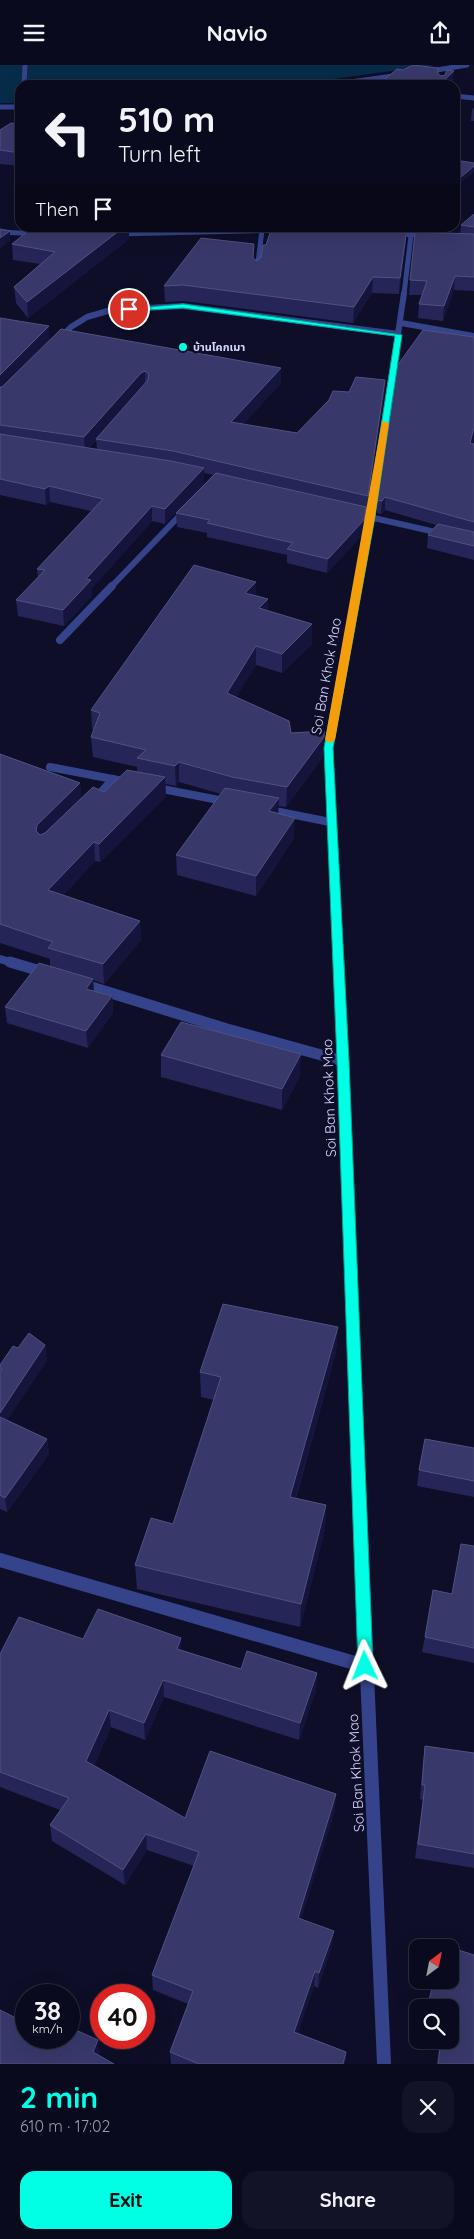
<!DOCTYPE html>
<meta charset="utf-8">
<style>
body{margin:0;font-family:Quicksand,"Noto Sans Thai",sans-serif;background:#131327;color:#f1f3f6;height:100vh;display:flex;flex-direction:column;font-size:19px;white-space:nowrap}
*{box-sizing:border-box;margin:0}
p{font-size:16px;color:#999aa4}
.icon{flex:none;width:28px;height:28px;fill:none;stroke:currentColor;stroke-width:2;stroke-linecap:round;stroke-linejoin:round}
.map{position:relative;height:1999px;overflow:hidden}
.panel{display:flex;flex-direction:column;background:#0a0a1e;flex:1}
.panel>*{flex:none}
.banner{position:absolute;left:15px;top:15px;width:445px;height:152px;border-radius:15px;box-shadow:0 5px 20px #0002,0 0 0 1px #2a2b3c;background:#0a0a1e;color:#f1f3f6;overflow:hidden}
.needle{width:32px;rotate:32deg}
.controls{position:absolute;left:409px;top:1874px;display:grid;gap:10px}
.controls a{display:grid;place-items:center;width:50px;height:50px;border-radius:10px;background:#0a0a1e;box-shadow:0 5px 20px #0002,0 0 0 1px #2a2b3c;font-size:25px}
.speed{position:absolute;left:15px;top:1919px;display:flex;gap:10px;font-size:25px;font-weight:700;text-align:center}
.speed>*{display:grid;place-content:center;width:65px;height:65px;border-radius:50%;background:#0a0a1e;box-shadow:0 5px 20px #0002,0 0 0 1px #2a2b3c;line-height:1}
.speed small{font-size:12px;font-weight:400}
.speed .limit{border:8px solid #d22;background:#fff;color:#111}
.pin{position:absolute;display:grid;place-items:center;width:42px;height:42px;color:#fff;margin:-21px;border:2px solid #fff;border-radius:50%;box-shadow:0 1px 5px #0007}
.me{position:absolute;width:55px;margin:-28px;rotate:358deg;stroke-linejoin:round;filter:drop-shadow(0 0 4px #0008)}
.turn{display:flex;align-items:center;gap:18px;height:105px;padding:0 20px;font-size:22px}
.turn .icon{width:65px;height:65px;stroke-width:2.5}
.turn b{display:block;font-size:35px;line-height:42px}
.then{display:flex;align-items:center;height:48px;padding:0 20px;background:#0003;gap:10px;font-size:19px}
.round{display:grid;place-items:center;flex:none;width:52px;height:52px;border-radius:15px;background:#131327}
.summary{display:flex;align-items:center;justify-content:space-between;height:85px;padding:0 20px}
h1{font-size:30px;font-weight:700;line-height:38px;color:#01ffe5}
.action{display:flex;gap:10px;margin-top:auto;padding:10px 20px}
.action a{flex:1;height:58px;border-radius:15px;background:#01ffe5;color:#111;font-size:20px;font-weight:700;line-height:58px;text-align:center}
.action a+a{background:#131327;color:#f1f3f6}
header{display:flex;justify-content:space-between;align-items:center;height:65px;padding:0 20px;background:#0a0a1e;font-size:22px;font-weight:700}
.map>svg:first-child{display:block}
</style>
<header><svg class="icon" aria-label="menu" viewBox="0 0 24 24"><path d="M4 6h16M4 12h16M4 18h16"/></svg>Navio<svg class="icon" aria-label="share" viewBox="0 0 24 24"><path d="M12 15V3M7 8l5-5 5 5M5 13v7h14v-7"/></svg></header>
<div class="map">
<svg width="474" height="1999" viewBox="0 0 474 1999">
<rect width="100%" height="100%" fill="#0e0e28"/>
<polygon fill="#062c49" points="0,0 435,0 290,20 20,20 20,38 0,38"/>
<g fill="none" stroke-linecap="round" stroke-linejoin="round">
<polyline stroke="#35438b" stroke-width="6" points="59,274 71,262 87,252 111,245 183,241 398,269"/>
<g stroke="#35438b" stroke-width="5">
<polyline points="24,20 25,0"/>
<polyline points="455,31 474,33"/>
<polyline points="0,167 39,169"/>
<polyline points="393,168 412,170"/>
<polyline points="116,169 284,165"/>
<polyline points="257,206 262,165"/>
<polyline points="404,229 412,162"/>
</g>
<g stroke="#35438b" stroke-width="6">
<polyline points="401,258 474,271"/>
<polyline points="371,452 404,228"/>
<polyline points="111,522 185,445"/>
</g>
<g stroke="#35438b" stroke-width="8">
<polyline points="60,575 112,521"/>
<polyline points="50,702 128,717"/>
<polyline points="152,722 229,737"/>
<polyline points="93,736 113,714"/>
<polyline points="265,744 330,757"/>
<polyline points="0,894 14,898"/>
</g>
<g stroke="#35438b" stroke-width="11">
<polyline points="10,897 47,908"/>
<polyline points="82,919 227,964 343,996"/>
</g>
<polyline stroke="#35438b" stroke-width="14" points="0,1495 365,1601"/>
<g stroke="#35438b" stroke-width="5">
<polyline points="425,7 467,0"/>
<polyline points="329,20 400,10"/>
<polyline points="0,42 20,42"/>
</g>
<g stroke="#35438b" stroke-width="6">
<polyline points="365,451 444,469"/>
<polyline points="358,522 371,452"/>
</g>
<polyline stroke="#35438b" stroke-width="8" points="339,898 329,683 358,521"/>
<polyline stroke="#35438b" stroke-width="11" points="339,897 357,1381"/>
<polyline stroke="#35438b" stroke-width="14" points="357,1379 384,1999"/>
</g>
<g fill="#252558" fill-rule="evenodd">
<polygon points="474,42 474,56 471,56 472,45"/>
<polygon points="20,58 20,101 0,99 0,65"/>
<polygon points="474,149 474,226 454,225 443,256 418,253 419,239 422,230 409,230 410,215 460,169 461,160"/>
<polygon points="33,162 144,162 141,165 129,165 129,174 28,253 16,238 14,222 40,199 13,195 12,179"/>
<polygon points="403,163 407,163 406,178 399,229 372,228 353,258 184,236 165,237 164,221 254,194 257,196 261,192 266,180"/>
<path d="M0,253L50,275L281,303V318L243,359L297,368L349,327L385,315L384,330L363,469L327,508L287,498V490L207,472V468L177,462L176,448L213,410L204,408L165,459L152,456L91,524L92,531L64,561L18,551L16,535L38,512L37,504L91,446L50,437L46,440L0,430ZM96,375L97,384L89,383Z"/>
<polygon points="474,272 474,371 472,378 474,379 474,495 427,483 428,470 436,460 385,445 381,449 377,448 377,435"/>
<polygon points="256,530 268,534 268,546 312,579 282,608 256,600 236,632 291,668 323,692 286,742 278,741 278,748 294,773 256,831 177,810 176,790 221,729 179,717 176,721 165,719 166,731 100,797 95,796 63,830 140,856 141,875 104,919 93,915 94,926 112,931 113,948 88,983 7,958 5,942 50,901 50,894 0,878 0,689 80,718 81,733 104,727 137,707 137,702 93,692 91,672 94,665 92,664 91,645"/>
<polygon points="161,990 300,1011 282,1045 161,1012"/>
<polygon points="338,1262 336,1287 296,1433 326,1440 325,1464 300,1562 137,1524 135,1500 173,1459 214,1335 201,1332 200,1307"/>
<polygon points="45,1280 47,1295 7,1355 47,1374 49,1389 7,1447 0,1444 0,1300 18,1283"/>
<polygon points="474,1383 474,1432 417,1421 419,1405"/>
<polygon points="474,1481 474,1598 422,1587 425,1572 452,1529"/>
<polygon points="83,1574 182,1585 241,1604 317,1608 316,1625 299,1675 164,1632 145,1675 111,1662 94,1700 185,1753 335,1745 301,1854 332,1881 318,1923 314,1921 298,1968 346,1987 345,1999 171,1999 170,1987 188,1939 153,1925 152,1910 194,1801 147,1785 125,1820 52,1776 50,1760 60,1745 0,1722 0,1589"/>
<polygon points="425,1681 474,1688 474,1803 415,1793 423,1735 420,1734 423,1696"/>
<polygon points="474,1890 474,1999 437,1999 440,1975 450,1975 450,1942 428,1942 429,1935"/>
</g>
<g fill="#14143d">
<polygon points="454,6 453,18 452,20 439,20"/>
<polygon points="474,101 474,107 455,123 455,117"/>
<polygon points="124,162 129,162 129,174 28,253 27,237"/>
<polygon points="407,163 406,178 399,229 400,213"/>
<polygon points="10,166 10,176 0,184 0,173"/>
<polygon points="455,211 454,225 443,256 444,241"/>
<polygon points="373,212 372,228 353,258 354,242"/>
<polygon points="49,261 50,276 0,326 0,310"/>
<polygon points="281,303 281,318 231,372 231,357"/>
<polygon points="145,306 145,321 141,323 85,387 84,372 141,308"/>
<polygon points="385,315 384,330 367,446 368,431"/>
<polygon points="474,362 474,371 468,391 470,378"/>
<polygon points="204,403 204,419 165,459 165,444"/>
<polygon points="49,421 50,437 46,440 45,424"/>
<polygon points="385,432 385,445 381,449 382,436"/>
<polygon points="152,441 152,456 91,524 92,531 64,561 63,545 86,514"/>
<polygon points="366,442 365,456 363,469 327,508 328,494"/>
<polygon points="256,517 256,536 245,528"/>
<polygon points="268,534 268,553 259,543"/>
<polygon points="312,559 312,579 282,608 282,589"/>
<polygon points="256,581 256,600 227,647 227,628"/>
<polygon points="324,672 323,692 286,742 287,722"/>
<polygon points="179,697 179,717 176,721 175,701"/>
<polygon points="165,712 166,731 100,797 99,779"/>
<polygon points="80,718 82,737 39,779 36,766 37,760"/>
<polygon points="279,733 278,753 269,746"/>
<polygon points="295,753 294,773 256,831 256,811"/>
<polygon points="94,777 95,796 49,844 48,825"/>
<polygon points="140,856 141,875 104,919 103,899"/>
<polygon points="93,914 94,931 86,924"/>
<polygon points="112,931 113,948 88,983 86,966"/>
<polygon points="301,989 300,1011 282,1045 282,1024"/>
<polygon points="338,1262 336,1287 289,1456 290,1432"/>
<polygon points="45,1280 47,1295 0,1366 0,1348"/>
<polygon points="47,1374 49,1389 7,1447 5,1433"/>
<polygon points="326,1440 325,1464 300,1562 301,1539"/>
<polygon points="181,1573 182,1591 177,1584"/>
<polygon points="317,1608 316,1625 299,1675 300,1658"/>
<polygon points="163,1615 164,1632 145,1675 144,1658"/>
<polygon points="109,1645 111,1662 88,1712 86,1696"/>
<polygon points="336,1729 335,1745 297,1868 298,1853"/>
<polygon points="146,1769 147,1785 125,1820 123,1805"/>
<polygon points="334,1866 332,1881 318,1923 319,1908"/>
<polygon points="315,1906 314,1921 294,1981 294,1967"/>
<polygon points="98,1975 100,1988 95,1999 93,1987"/>
<polygon points="346,1987 345,1999 343,1999"/>
</g>
<g fill="#38396a" stroke="#515281">
<polygon points="413,0 438,3 438,9 441,11 445,10 447,5 454,6 439,20 378,20 397,4 403,5"/>
<polygon points="11,58 17,59 20,58 20,88 0,85 0,65"/>
<polygon points="455,95 474,98 474,101 455,117"/>
<polygon points="474,149 474,162 461,160"/>
<polygon points="33,162 124,162 27,237 14,222 55,187 12,179"/>
<polygon points="272,162 407,163 400,213 373,212 354,242 183,220 164,221 201,173 254,179 253,193 257,196 261,192 263,180 266,180"/>
<polygon points="0,164 10,166 0,173"/>
<polygon points="415,167 474,169 474,212 455,211 444,241 419,239 427,216 410,215"/>
<polygon points="0,253 49,261 0,310"/>
<polygon points="61,264 281,303 231,357 297,368 329,335 333,326 349,327 356,312 385,315 368,431 173,386 96,374 148,315 149,309 145,306 141,308 84,372 0,360 0,322 2,322"/>
<polygon points="423,265 474,272 474,362 470,378 474,379 474,457 385,432 382,436 377,435 397,301"/>
<polygon points="0,369 171,396 204,403 165,444 152,441 86,514 91,515 63,545 16,535 45,505 37,504 103,434 49,421 45,424 0,414"/>
<polygon points="216,408 366,442 364,455 328,494 287,484 293,478 207,458 210,455 176,448"/>
<polygon points="438,459 474,467 474,481 428,470"/>
<polygon points="194,500 256,517 245,528 268,534 259,543 312,559 282,589 256,581 227,628 289,656 291,668 324,666 324,672 287,722 232,712 179,697 175,701 137,693 146,685 91,672 100,648 91,645"/>
<polygon points="0,689 80,718 37,760 36,766 40,770 45,768 93,722 104,727 127,705 165,712 99,779 94,777 48,825 140,856 103,899 48,883 53,877 0,859"/>
<polygon points="225,723 279,733 269,746 295,753 256,811 176,790"/>
<polygon points="39,898 93,914 86,924 112,931 86,966 5,942"/>
<polygon points="181,957 301,989 282,1024 161,990"/>
<polygon points="223,1239 338,1262 290,1432 326,1440 301,1539 135,1500 151,1453 173,1459 221,1312 200,1307"/>
<polygon points="29,1268 45,1280 0,1348 0,1306 2,1304 0,1303 0,1300 13,1281 18,1283"/>
<polygon points="0,1352 47,1374 5,1433 0,1430"/>
<polygon points="425,1374 474,1383 474,1416 419,1405"/>
<polygon points="461,1479 474,1481 474,1583 425,1572 433,1525 452,1529"/>
<polygon points="98,1544 181,1573 177,1584 241,1604 247,1586 317,1608 300,1658 163,1615 144,1658 109,1645 86,1696 185,1753 210,1686 336,1729 298,1853 334,1866 319,1908 315,1906 294,1967 346,1987 343,1999 199,1999 170,1987 193,1926 152,1910 199,1787 146,1769 123,1805 50,1760 69,1733 0,1707 0,1589 19,1552 83,1574"/>
<polygon points="425,1681 474,1688 474,1789 418,1779 425,1720 422,1720"/>
<polygon points="443,1880 474,1890 474,1999 438,1999 441,1975 450,1975 450,1942 446,1942 446,1941 429,1935 434,1915 450,1915 450,1882 443,1882"/>
<polygon points="0,1945 26,1958 26,1972 69,1972 69,1962 98,1975 93,1987 114,1999 0,1999"/>
</g>
<polygon fill="#01ffe5" stroke="#01a695" points="183,239 402,270 375,452 333,683 349,996 373,1601 370,1606 365,1608 360,1606 358,1601 337,996 324,683 367,452 395,271 183,243 129,246 126,244"/>
<polygon fill="#f59e0b" points="382,356 389,358 375,452 335,675 330,678 325,675"/>
<circle fill="#01ffe5" stroke="#0e0e28" stroke-width="2" cx="183" cy="282" r="5"/>
<g text-anchor="middle" dominant-baseline="central" stroke-width="5" stroke-linejoin="round" paint-order="stroke">
<g font-size="11" font-weight="bold" fill="#d5d8ff" stroke="#0e0e28" text-anchor="start">
<text x="193" y="282">บ้านโคกเมา</text>
</g>
<g font-size="14" fill="#d5d8ff" stroke="#0e0e28">
<text transform="translate(326 611) rotate(-80)">Soi Ban Khok Mao</text>
<text transform="translate(329 1033) rotate(-92)">Soi Ban Khok Mao</text>
<text transform="translate(356 1708) rotate(-93)">Soi Ban Khok Mao</text>
</g>
</g>
</svg>
<div class="controls">
<a><svg class="needle" viewBox="-14 -14 28 28"><path d="M0-13l5 13h-10z" fill="#e53935"/><path d="M0 13l5-13h-10z" fill="#999aa4"/></svg></a>
<a><svg class="icon" aria-label="search" viewBox="0 0 24 24"><circle cx="10" cy="10" r="6"/><path d="M15 15l6 6"/></svg></a>
</div>
<div class="speed"><div>38<small>km/h</small></div><div class="limit">40</div></div>
<div class="pin" style="left:129px;top:244px;background:#d93025"><svg class="icon" aria-label="arrive" viewBox="0 0 24 24"><path d="M6 21V4h12l-3 4 3 4H6"/></svg></div>
<svg class="me" style="left:365px;top:1601px" viewBox="-20 -20 40 40"><path d="M0-17L14 15 0 8-14 15z" fill="#01ffe5" stroke="#fff" stroke-width="4"/></svg>
<div class="banner">
<div class="turn"><svg class="icon" aria-label="left" viewBox="0 0 24 24"><path d="M17 20v-9H6M10 6l-5 5 5 5"/></svg><div><b>510 m</b>Turn left</div></div>
<div class="then">Then<svg class="icon" aria-label="arrive" viewBox="0 0 24 24"><path d="M6 21V4h12l-3 4 3 4H6"/></svg></div>
</div>
</div>
<section class="panel">
<div class="summary"><div><h1>2 min</h1><p>610 m · 17:02</p></div><a class="round"><svg class="icon" aria-label="close" viewBox="0 0 24 24"><path d="M6 6l12 12M18 6L6 18"/></svg></a></div>
<div class="action"><a>Exit</a><a>Share</a></div>
</section>
